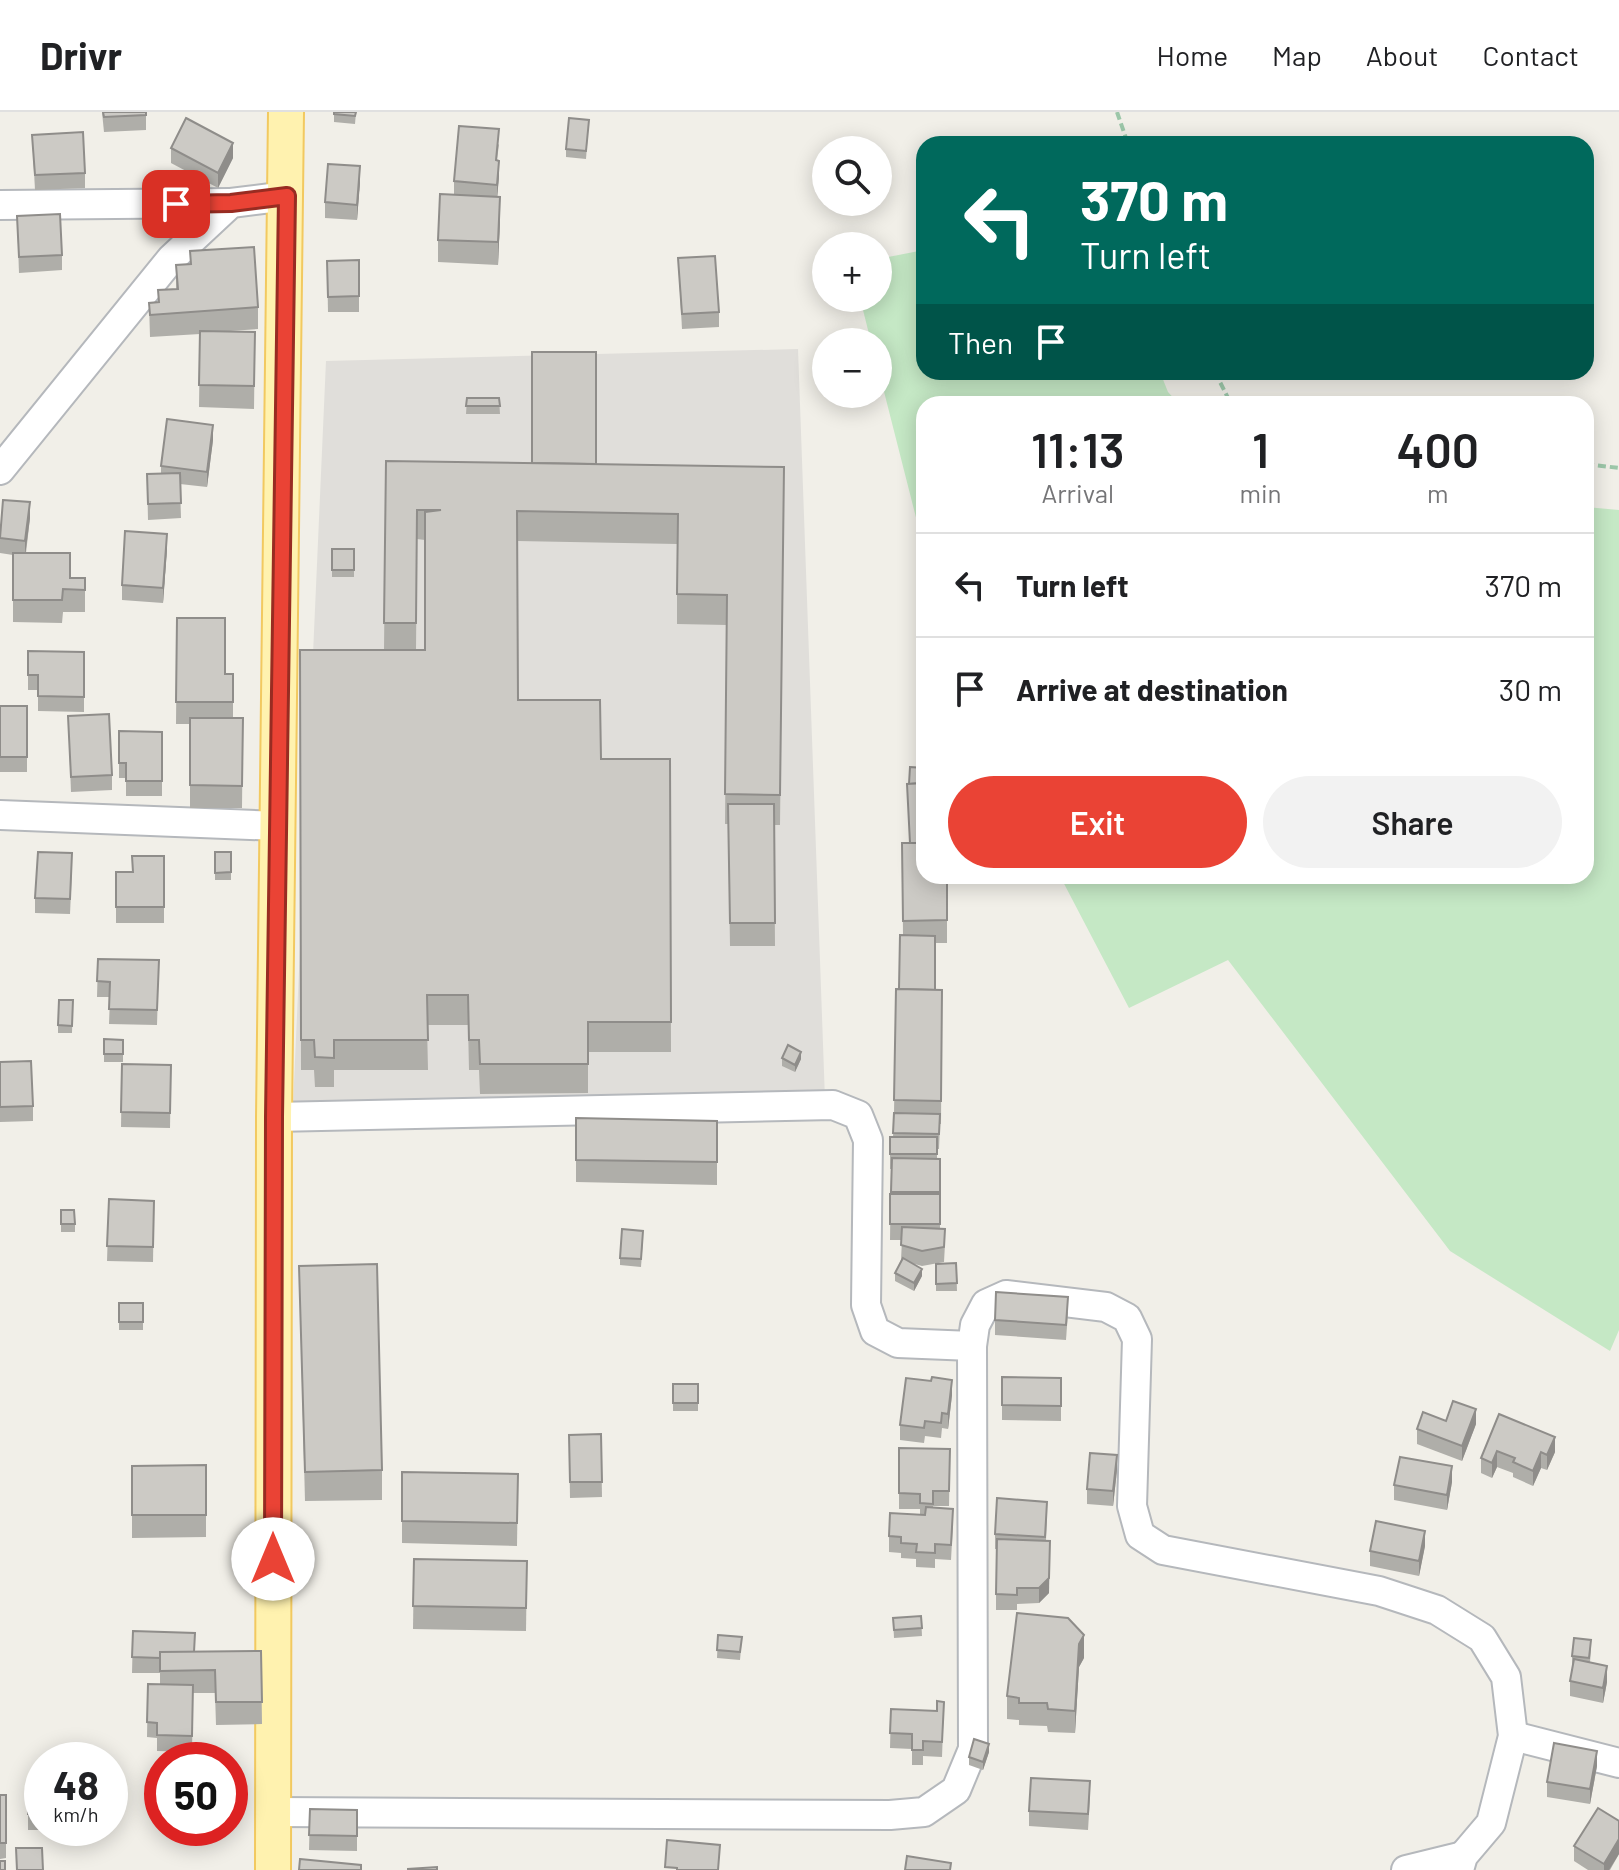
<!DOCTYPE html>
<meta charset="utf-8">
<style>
body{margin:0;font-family:Barlow,sans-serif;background:#f2f2f2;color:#202124;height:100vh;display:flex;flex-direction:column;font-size:30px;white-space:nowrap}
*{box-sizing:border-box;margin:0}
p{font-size:26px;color:#757577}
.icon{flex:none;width:44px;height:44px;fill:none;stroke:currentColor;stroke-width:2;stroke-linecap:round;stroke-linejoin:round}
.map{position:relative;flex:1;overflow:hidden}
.sheet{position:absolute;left:916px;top:284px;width:678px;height:488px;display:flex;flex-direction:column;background:#fff;border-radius:24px;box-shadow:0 4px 20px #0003}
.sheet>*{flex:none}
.guide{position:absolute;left:916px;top:24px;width:678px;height:244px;border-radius:24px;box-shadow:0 4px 20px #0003;background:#00695c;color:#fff;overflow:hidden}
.controls{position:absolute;left:812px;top:24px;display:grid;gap:16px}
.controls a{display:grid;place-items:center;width:80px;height:80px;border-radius:50%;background:#fff;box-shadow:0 4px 20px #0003;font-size:40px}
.speed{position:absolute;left:24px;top:1630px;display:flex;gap:16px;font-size:40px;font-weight:700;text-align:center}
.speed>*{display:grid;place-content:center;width:104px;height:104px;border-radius:50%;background:#fff;box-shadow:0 4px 20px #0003;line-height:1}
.speed small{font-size:20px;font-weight:400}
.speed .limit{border:12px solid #d22;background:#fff;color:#111}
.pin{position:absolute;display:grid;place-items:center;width:68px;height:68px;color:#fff;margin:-34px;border-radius:16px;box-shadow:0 4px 12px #0006}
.me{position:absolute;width:88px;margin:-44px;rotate:0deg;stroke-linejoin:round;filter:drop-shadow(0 0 6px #0008)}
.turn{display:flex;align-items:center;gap:28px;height:168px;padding:0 32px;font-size:36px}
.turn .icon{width:104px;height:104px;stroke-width:2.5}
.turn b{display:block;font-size:56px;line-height:68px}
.then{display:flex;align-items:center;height:76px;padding:0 32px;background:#0003;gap:16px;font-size:30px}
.eta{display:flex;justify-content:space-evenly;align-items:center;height:136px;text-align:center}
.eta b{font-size:48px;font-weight:600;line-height:56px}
.action{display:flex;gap:16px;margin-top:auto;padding:16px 32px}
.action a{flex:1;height:92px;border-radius:48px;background:#ea4335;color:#fff;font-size:32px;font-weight:600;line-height:92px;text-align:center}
.action a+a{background:#f2f2f2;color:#202124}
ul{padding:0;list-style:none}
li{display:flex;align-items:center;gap:24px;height:104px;padding:0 32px;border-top:2px solid #e0e0e0}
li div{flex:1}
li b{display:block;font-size:30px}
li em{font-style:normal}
header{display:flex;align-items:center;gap:48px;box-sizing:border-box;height:112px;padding:0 40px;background:#fff;border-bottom:2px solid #e0e0e0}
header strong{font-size:38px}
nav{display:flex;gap:44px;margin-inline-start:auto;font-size:28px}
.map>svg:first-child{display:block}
</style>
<header>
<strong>Drivr</strong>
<nav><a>Home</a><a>Map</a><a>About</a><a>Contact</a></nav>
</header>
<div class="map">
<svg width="1619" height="1758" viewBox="0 0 1619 1758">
<rect width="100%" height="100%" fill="#f1efe8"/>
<polygon fill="#e0deda" points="798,237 825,988 293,994 326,249"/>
<g fill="#c5e8c5">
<polygon points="924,138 924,260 1160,260 1168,280 1179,292 924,292 924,437 878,256 878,230 871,230 860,186 878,186 878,147"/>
<polygon points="1586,395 1619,398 1619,1218 1610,1239 1450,1139 1228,848 1129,896 1060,764 1586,764"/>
</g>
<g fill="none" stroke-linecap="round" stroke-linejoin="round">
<defs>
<g id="minor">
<polyline points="0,93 231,91"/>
<polyline points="0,358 171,147 231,91 287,84"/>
<polyline points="0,703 278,714"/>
<polyline points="274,1005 833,993 858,1003 868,1028 866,1193 875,1219 898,1231 972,1234"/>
<polyline points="1513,1624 1619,1651"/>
<polyline points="273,1700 890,1703 924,1700 956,1678 973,1637 972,1234 975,1213 986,1192 1006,1183 1106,1195 1127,1206 1137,1227 1132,1394 1140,1423 1163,1438 1379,1479 1437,1498 1482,1526 1506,1565 1513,1624 1491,1711 1463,1744 1459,1758"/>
<polyline points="1406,1758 1463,1744"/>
</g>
<polyline id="major" points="273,1758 274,1005 286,0"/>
</defs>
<use href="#minor" stroke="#b5b8bc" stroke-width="32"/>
<use href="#major" stroke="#f2c960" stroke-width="38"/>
<g stroke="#9cc7a9" stroke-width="4" stroke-dasharray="8 4" stroke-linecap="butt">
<polyline points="1117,0 1128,32"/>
<polyline points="1215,260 1231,292"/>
<polyline points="1586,352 1619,356"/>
</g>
<use href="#minor" stroke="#fff" stroke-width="28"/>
<use href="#major" stroke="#fff2af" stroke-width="34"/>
</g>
<g fill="#afaea9" fill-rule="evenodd">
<polygon points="102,0 146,0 146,18 104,20"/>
<polygon points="334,0 356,0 355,12 334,10"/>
<polygon points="589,8 586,47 566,45 566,37"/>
<polygon points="32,23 85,61 85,76 35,78"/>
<polygon points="499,32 497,48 499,64 497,85 500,107 498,153 438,150 438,128 454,82 454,69"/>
<polygon points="171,36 233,46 218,76 171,51"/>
<polygon points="360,70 357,108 325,106 325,90"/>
<polygon points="17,104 62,143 62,158 19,161"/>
<polygon points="190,139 258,195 258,217 230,219 255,220 254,297 199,295 200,222 150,225 149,191 158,190 158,178 176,177 176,153 190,152"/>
<polygon points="678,146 719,200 719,215 682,217"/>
<polygon points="359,148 359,200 328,200 327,149"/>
<polygon points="467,286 499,286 500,302 466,302"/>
<polygon points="213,328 207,375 180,372 181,406 148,408 147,362 161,362 161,354"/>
<path d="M386,349L784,355L780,713H774L775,834H730L728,712H725L727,513L677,512V432L517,429L518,588L601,647H670L671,940H588V981L480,982L479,958H469L468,913H427L428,958H334V975H315L314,958H301L300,538H384ZM417,427L425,428V538H416Z"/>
<polygon points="30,406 26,441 70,466 85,466 85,500 63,500 62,511 13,510 13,443 0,441 0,412"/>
<polygon points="167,437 163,491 122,488 122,473"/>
<rect x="332" y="437" width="22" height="28"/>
<polygon points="177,506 225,562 233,562 233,606 243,606 242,696 190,696 190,612 176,612"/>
<polygon points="28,539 84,540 84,600 38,599 38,578 28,578"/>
<rect x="0" y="594" width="27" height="66"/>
<polygon points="68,604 112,663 112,678 71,680"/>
<polygon points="119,619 162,620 162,684 126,684 126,666 119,666"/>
<polygon points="902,731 947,764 947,831 935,831 935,878 942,878 941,1012 940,1012 939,1037 937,1037 937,1047 940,1047 940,1117 945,1132 944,1150 922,1154 911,1151 922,1164 914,1179 895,1169 895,1161 901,1148 902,1128 890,1128 891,1057 890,1057 890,1025 893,1025 894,1001 896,877 899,877 903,823"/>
<rect x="215" y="740" width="16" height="28"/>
<polygon points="164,744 164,811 116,811 116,760 132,760"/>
<polygon points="72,757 70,802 35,801 35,786"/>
<polygon points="98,847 159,848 157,913 109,912 110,885 97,885"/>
<polygon points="73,888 72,921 58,921 58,913"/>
<polygon points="104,927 123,928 123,950 104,950"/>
<polygon points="782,946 801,947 795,960 782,954"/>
<polygon points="0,950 33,994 33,1009 0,1010"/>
<polygon points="122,952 171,953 170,1016 121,1015"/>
<polygon points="576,1006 717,1009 717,1073 576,1070"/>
<polygon points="109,1087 154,1089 153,1150 107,1149"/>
<polygon points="61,1098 75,1112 75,1120 61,1120"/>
<polygon points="643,1127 641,1155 620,1153 620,1146"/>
<polygon points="956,1151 957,1179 936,1179 936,1152"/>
<polygon points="299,1154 382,1358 382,1388 305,1389"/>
<rect x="119" y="1191" width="24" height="27"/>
<polygon points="1068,1200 1066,1228 995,1223 995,1208"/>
<polygon points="1002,1265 1061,1266 1061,1309 1002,1308"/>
<polygon points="931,1269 952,1283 948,1317 942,1316 941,1326 925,1324 924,1331 900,1328 900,1313"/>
<rect x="673" y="1272" width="25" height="27"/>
<polygon points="1499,1302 1555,1340 1547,1358 1541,1356 1533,1374 1513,1365 1513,1361 1497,1355 1492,1366 1481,1361 1481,1346"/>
<polygon points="1446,1309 1476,1312 1462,1349 1417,1332 1417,1317"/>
<polygon points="601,1322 602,1385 570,1386 569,1323"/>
<polygon points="899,1336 950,1337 949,1394 933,1394 933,1396 953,1412 951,1448 935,1447 935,1456 916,1455 916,1447 901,1446 901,1441 889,1440 889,1424 920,1403 920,1397 899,1397"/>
<polygon points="206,1353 206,1425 132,1426 132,1354"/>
<polygon points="1117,1358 1113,1394 1087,1392 1087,1377"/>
<polygon points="402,1360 518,1362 517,1434 402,1431"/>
<polygon points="1452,1370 1447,1398 1394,1388 1394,1373"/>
<polygon points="1047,1405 1046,1428 1049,1481 1039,1491 1017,1492 1017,1498 996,1498 996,1437 995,1437 995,1422"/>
<polygon points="1425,1434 1419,1464 1370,1454 1370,1439"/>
<polygon points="414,1447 527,1449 526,1519 413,1517"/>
<polygon points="921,1504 922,1524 894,1526 893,1506"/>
<polygon points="133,1519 195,1540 261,1539 262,1612 216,1613 215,1581 193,1581 192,1640 157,1639 157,1626 147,1625 148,1572 160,1572 160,1561 132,1561"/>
<polygon points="718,1523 742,1525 740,1548 717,1546"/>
<polygon points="1591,1535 1590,1551 1607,1570 1603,1591 1570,1584 1570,1569 1574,1552 1572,1552 1572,1544"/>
<polygon points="1084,1546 1079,1555 1075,1621 1048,1620 1047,1614 1019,1613 1019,1608 1007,1607 1007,1584"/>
<polygon points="944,1590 942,1645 923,1644 923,1653 912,1653 912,1637 890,1636 891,1597 937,1599"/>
<polygon points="989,1640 983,1658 969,1653 969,1645"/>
<polygon points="1597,1654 1590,1692 1547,1685 1547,1670"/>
<polygon points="28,1666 42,1666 42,1716 76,1716 76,1718 28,1718"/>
<polygon points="0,1683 6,1683 6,1746 0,1747"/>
<polygon points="1090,1685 1088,1718 1029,1714 1029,1699"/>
<polygon points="310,1697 357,1698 357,1739 309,1738"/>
<polygon points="1619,1709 1619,1742 1610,1758 1588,1758 1574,1749 1574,1734"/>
</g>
<g fill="#8f8d8a">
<polygon points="233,31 233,46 218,76 218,61"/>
<polygon points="499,49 499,64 497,88 497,73"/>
<polygon points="360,54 360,70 357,108 357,93"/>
<polygon points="500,85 500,107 498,153 498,130"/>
<polygon points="213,313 213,328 207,375 207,360"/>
<polygon points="30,390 30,406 25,444 25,429"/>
<polygon points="167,422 167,437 163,491 163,476"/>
<polygon points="801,940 801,947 795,960 795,953"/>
<polygon points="922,1157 922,1164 914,1179 914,1171"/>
<polygon points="952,1268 952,1283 948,1317 948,1302"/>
<polygon points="1476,1297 1476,1312 1462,1349 1462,1334"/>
<polygon points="1555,1325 1555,1340 1547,1358 1547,1343"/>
<polygon points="1497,1339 1497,1355 1492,1366 1492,1351"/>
<polygon points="1541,1340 1541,1356 1533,1374 1533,1359"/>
<polygon points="1117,1343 1117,1358 1113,1394 1113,1379"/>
<polygon points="1452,1354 1452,1370 1447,1398 1447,1383"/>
<polygon points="1425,1419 1425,1434 1419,1464 1419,1449"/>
<polygon points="1050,1429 1049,1481 1039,1491 1039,1476"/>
<polygon points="1084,1523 1084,1546 1079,1555 1075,1621 1075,1599 1079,1532"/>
<polygon points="1607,1554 1607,1570 1603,1591 1603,1576"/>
<polygon points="989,1632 989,1640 983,1658 983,1650"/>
<polygon points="1597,1639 1597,1654 1590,1692 1590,1677"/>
<polygon points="1619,1727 1619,1742 1609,1758 1604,1758 1604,1752"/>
</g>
<g fill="#cccac5" stroke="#8f8d8a" stroke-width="2">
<polygon points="103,0 146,0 146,3 104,5"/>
<polygon points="334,0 356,0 355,4 334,2"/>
<polygon points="186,6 233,31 218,61 171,36"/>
<polygon points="569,6 589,8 586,39 566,37"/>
<polygon points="459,14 499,17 496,48 499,49 497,73 454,69"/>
<polygon points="83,20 85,61 35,63 32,23"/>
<polygon points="328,52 360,54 357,93 325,90"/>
<polygon points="440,82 500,85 498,130 438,128"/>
<polygon points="60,102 62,143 19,145 17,104"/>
<polygon points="254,135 258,195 150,203 149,191 159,190 158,178 178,177 176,153 191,152 190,139"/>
<polygon points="715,144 719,200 682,202 678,146"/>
<polygon points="359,148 359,184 328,185 327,149"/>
<polygon points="200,219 255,220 254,274 199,273"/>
<polygon points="532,240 596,240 596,352 532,351"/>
<polygon points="467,286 499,286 500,294 466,294"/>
<polygon points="167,307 213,313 207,360 161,354"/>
<polygon points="386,349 784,355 780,683 725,682 727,483 677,482 678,402 517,399 518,588 600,588 601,647 670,647 671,910 588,910 588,952 480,952 479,928 469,928 468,883 427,883 428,928 334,928 334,946 315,945 314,928 301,928 300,538 425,538 425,400 441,398 417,398 416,511 384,511"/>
<polygon points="180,361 181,391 148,392 147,362"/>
<polygon points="3,388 30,390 25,429 0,426"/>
<polygon points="125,419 167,422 163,476 122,473"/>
<rect x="332" y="437" width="22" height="21"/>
<polygon points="13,441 70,441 70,466 85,466 85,478 63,477 62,488 13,488"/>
<polygon points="177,506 225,506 225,562 233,562 233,590 176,590"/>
<polygon points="28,539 84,540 84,585 38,584 38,563 28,563"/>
<rect x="0" y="594" width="27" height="51"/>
<polygon points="109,602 112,663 71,665 68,604"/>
<polygon points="190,606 243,606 242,674 190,673"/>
<polygon points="119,619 162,620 162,669 126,669 126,651 119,651"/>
<polygon points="910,655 924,656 924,671 909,672"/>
<polygon points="924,671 924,731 910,731 907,672"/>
<polygon points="728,692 774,692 775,811 730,811"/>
<polygon points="902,731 924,731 924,764 947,764 947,808 903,809"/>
<polygon points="38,740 72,741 70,787 35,786"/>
<polygon points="215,740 231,740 231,760 215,761"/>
<polygon points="132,744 164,744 164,795 116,795 116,760 133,760"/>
<polygon points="900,823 935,824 935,878 899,877"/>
<polygon points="98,847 159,848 157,898 109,897 110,870 97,869"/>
<polygon points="896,877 942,878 941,989 894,988"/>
<polygon points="59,888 73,888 72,914 58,913"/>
<polygon points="104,927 123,928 123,942 104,942"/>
<polygon points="788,933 801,940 795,953 782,946"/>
<polygon points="31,949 33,994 0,995 0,950"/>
<polygon points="122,952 171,953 170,1001 121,1000"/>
<polygon points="894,1001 940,1002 939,1022 893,1021"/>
<polygon points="576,1006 717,1009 717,1050 576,1048"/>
<rect x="890" y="1025" width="47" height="17"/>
<polygon points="892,1046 940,1047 940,1080 891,1080"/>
<rect x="890" y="1082" width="50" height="30"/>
<polygon points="109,1087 154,1089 153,1135 107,1134"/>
<polygon points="61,1098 74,1098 75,1112 61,1112"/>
<polygon points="902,1115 945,1117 944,1135 922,1139 901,1133"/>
<polygon points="622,1117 643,1119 641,1147 620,1146"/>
<polygon points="903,1146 922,1157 914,1171 895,1161"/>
<polygon points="956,1151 957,1171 936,1172 936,1152"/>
<polygon points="377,1152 382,1358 305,1360 299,1154"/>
<polygon points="996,1180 1068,1185 1066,1213 995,1208"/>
<rect x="119" y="1191" width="24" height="19"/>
<polygon points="932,1265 952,1268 948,1302 942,1301 941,1311 925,1309 924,1316 900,1313 906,1266 931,1269"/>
<polygon points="1002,1265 1061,1266 1061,1294 1002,1293"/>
<rect x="673" y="1272" width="25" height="19"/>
<polygon points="1453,1289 1476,1297 1462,1334 1417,1317 1423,1300 1446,1309"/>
<polygon points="1499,1302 1555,1325 1547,1343 1541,1340 1533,1359 1513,1350 1515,1346 1497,1339 1492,1351 1481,1346"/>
<polygon points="601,1322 602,1370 570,1370 569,1323"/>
<polygon points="899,1336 950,1337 949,1379 933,1379 933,1392 920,1391 920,1382 899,1381"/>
<polygon points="1090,1341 1117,1343 1113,1379 1087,1377"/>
<polygon points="1400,1345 1452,1354 1447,1383 1394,1373"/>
<polygon points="206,1353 206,1403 132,1403 132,1354"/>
<polygon points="402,1360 518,1362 517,1411 402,1409"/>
<polygon points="997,1386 1047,1390 1045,1425 995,1422"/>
<polygon points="926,1395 953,1397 951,1433 935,1432 935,1441 916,1440 917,1432 901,1431 901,1425 889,1424 890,1401 925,1403"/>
<polygon points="1376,1409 1425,1419 1419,1449 1370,1439"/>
<polygon points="997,1427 1050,1429 1049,1466 1039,1476 1017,1476 1017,1483 996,1482"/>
<polygon points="414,1447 527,1449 526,1496 413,1494"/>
<polygon points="1017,1501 1068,1506 1084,1523 1079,1532 1075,1599 1048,1597 1047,1591 1019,1591 1019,1586 1007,1584"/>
<polygon points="921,1504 922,1516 894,1518 893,1506"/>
<polygon points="133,1519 195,1521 194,1540 160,1540 160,1546 132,1545"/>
<polygon points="718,1523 742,1525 740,1540 717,1538"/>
<polygon points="1574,1526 1591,1528 1589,1546 1572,1544"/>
<polygon points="261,1539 262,1590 216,1590 215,1558 160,1559 160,1540"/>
<polygon points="1574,1547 1607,1554 1603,1576 1570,1569"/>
<polygon points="148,1572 193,1573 192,1624 157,1623 157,1611 147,1610"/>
<polygon points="937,1589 944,1590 942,1630 923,1629 923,1638 912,1638 912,1622 890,1621 891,1597 937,1599"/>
<polygon points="974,1627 989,1632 983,1650 969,1645"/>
<polygon points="1554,1631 1597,1639 1590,1677 1547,1670"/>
<rect x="28" y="1666" width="14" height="36"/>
<polygon points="1031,1666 1090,1669 1088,1702 1029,1699"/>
<rect x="0" y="1683" width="6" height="48"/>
<polygon points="1598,1696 1619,1709 1619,1727 1604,1752 1574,1734"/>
<polygon points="310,1697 357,1698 357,1724 309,1723"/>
<polygon points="667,1728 720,1733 718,1758 677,1758 677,1756 665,1755"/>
<polygon points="16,1736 42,1736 43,1758 17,1758"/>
<polygon points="907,1744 951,1751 950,1758 905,1758"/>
<polygon points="300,1747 361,1753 361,1758 299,1758"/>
<rect x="0" y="1749" width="5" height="9"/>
<polygon points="437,1755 437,1758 408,1758 408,1757"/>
</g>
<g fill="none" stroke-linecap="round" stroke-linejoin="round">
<defs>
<polyline id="route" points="176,92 231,91 287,84 274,1005 273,1447"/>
</defs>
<use href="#route" stroke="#982c22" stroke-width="20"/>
<use href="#route" stroke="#ea4335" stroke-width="14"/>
</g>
</svg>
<div class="controls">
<a><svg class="icon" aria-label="search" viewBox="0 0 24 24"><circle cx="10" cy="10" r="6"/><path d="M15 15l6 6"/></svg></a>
<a>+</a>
<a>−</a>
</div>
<div class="speed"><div>48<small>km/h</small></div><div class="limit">50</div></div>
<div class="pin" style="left:176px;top:92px;background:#d93025"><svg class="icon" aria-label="arrive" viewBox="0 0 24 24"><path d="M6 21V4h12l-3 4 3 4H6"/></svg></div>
<svg class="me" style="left:273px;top:1447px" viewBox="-20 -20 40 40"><circle r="19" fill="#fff"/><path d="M0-13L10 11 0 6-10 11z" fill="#ea4335"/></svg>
<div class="guide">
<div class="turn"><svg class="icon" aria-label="left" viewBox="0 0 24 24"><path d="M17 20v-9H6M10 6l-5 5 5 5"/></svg><div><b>370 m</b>Turn left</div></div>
<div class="then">Then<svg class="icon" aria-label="arrive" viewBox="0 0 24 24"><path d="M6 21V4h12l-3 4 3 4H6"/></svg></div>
</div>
<section class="sheet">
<div class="eta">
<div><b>11:13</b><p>Arrival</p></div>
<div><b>1</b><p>min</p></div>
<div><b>400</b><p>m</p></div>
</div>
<ul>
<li><svg class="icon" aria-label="left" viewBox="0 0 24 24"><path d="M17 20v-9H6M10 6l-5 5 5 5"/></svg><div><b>Turn left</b></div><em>370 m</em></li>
<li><svg class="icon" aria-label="arrive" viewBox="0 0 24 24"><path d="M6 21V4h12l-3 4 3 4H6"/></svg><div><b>Arrive at destination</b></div><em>30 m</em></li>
</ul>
<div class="action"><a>Exit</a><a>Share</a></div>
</section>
</div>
